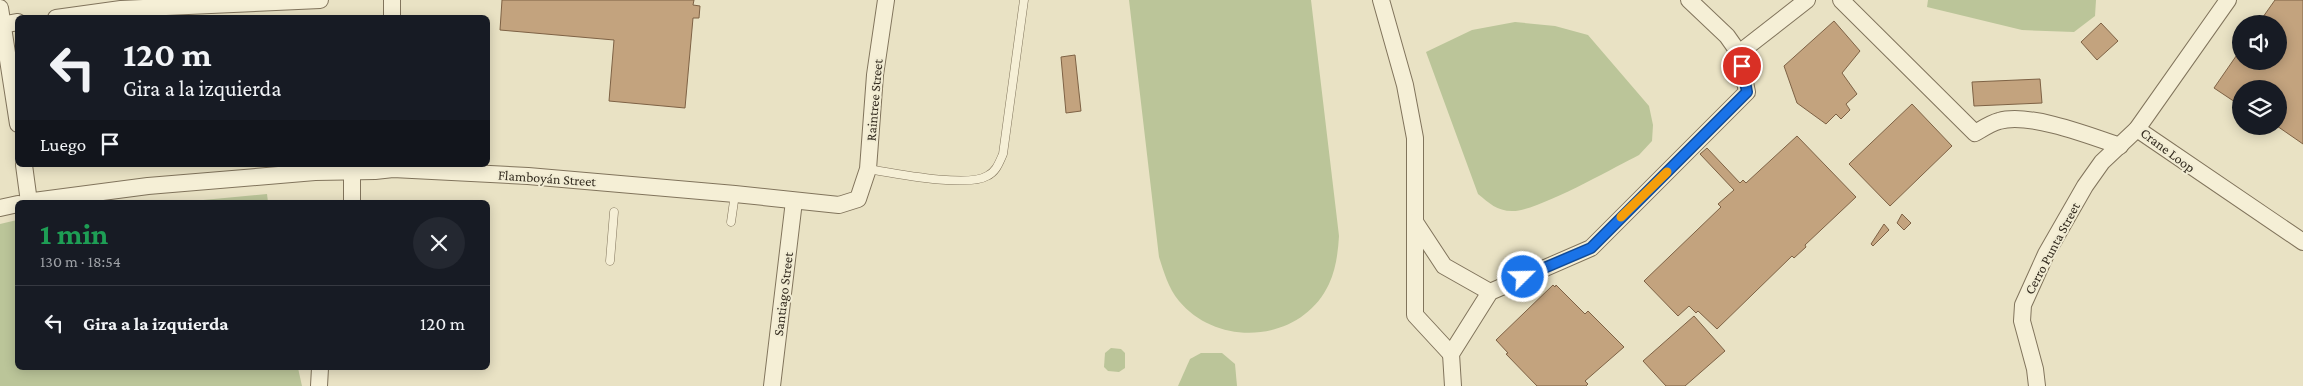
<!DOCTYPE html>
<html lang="es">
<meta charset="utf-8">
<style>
body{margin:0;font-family:"Crimson Pro",serif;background:#242831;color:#f1f3f6;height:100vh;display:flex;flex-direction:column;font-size:19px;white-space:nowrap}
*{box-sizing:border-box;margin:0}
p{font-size:16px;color:#9ea1a6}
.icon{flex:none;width:28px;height:28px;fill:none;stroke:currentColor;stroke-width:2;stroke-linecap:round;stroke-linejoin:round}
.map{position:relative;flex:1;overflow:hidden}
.drawer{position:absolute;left:15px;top:200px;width:475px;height:170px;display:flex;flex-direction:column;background:#171b24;border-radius:8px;box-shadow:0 2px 12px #0003}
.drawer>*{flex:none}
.top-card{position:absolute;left:15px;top:15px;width:475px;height:152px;border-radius:8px;box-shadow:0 2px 12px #0003;background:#171b24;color:#f1f3f6;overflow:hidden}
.buttons{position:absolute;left:2232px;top:15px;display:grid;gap:10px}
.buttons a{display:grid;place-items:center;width:55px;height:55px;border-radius:50%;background:#171b24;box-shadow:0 2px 12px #0003;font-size:25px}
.pin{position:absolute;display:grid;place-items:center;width:42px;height:42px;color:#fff;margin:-21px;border:2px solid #fff;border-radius:50%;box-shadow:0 1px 5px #0007}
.me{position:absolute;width:55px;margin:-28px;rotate:67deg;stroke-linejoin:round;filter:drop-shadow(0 0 4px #0008)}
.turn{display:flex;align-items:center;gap:18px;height:105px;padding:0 25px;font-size:22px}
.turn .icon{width:65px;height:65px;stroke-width:2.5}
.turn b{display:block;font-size:35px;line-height:42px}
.then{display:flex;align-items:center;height:48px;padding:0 25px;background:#0003;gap:10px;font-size:19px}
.round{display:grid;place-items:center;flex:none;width:52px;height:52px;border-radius:26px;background:#242831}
.overview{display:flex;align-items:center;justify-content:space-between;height:85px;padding:0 25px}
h1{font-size:30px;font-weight:700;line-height:38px;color:#1e9e55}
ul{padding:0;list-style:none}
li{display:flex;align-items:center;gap:15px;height:75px;padding:0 25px;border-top:1px solid #363941}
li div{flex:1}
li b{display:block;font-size:19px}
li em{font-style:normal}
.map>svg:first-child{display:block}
</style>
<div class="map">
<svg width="2303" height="386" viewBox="0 0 2303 386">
<rect width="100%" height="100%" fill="#e9e2c4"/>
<g fill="#bbc599">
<path d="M1129,0H1311L1339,236C1338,252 1336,269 1329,284C1302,342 1219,349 1179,301C1168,288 1164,272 1159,257Z"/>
<polygon points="1928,0 2096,0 2095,16 2074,32 2022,30 1927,7"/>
<path d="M1515,22L1555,26L1588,35L1649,106L1653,125L1652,141L1639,155C1613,168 1536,212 1512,211C1497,211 1489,203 1478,194L1426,52L1472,30Z"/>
<polygon points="267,194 268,202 182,202"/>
<polygon points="17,220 18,368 298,368 302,386 0,386 0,224"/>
<polygon points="1111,348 1121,349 1125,353 1125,368 1119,372 1108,371 1104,367 1105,353"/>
<polygon points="1201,353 1222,353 1235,364 1237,386 1178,386 1190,359"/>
</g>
<g fill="#c3a37e" stroke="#7e6245">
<polygon points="502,0 694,0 693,5 700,6 699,18 693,18 685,108 609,101 614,40 500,30"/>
<polygon points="2275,0 2303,0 2303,144 2277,126 2275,129 2271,126 2279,126 2279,89 2241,89 2241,106 2214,88 2241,49 2241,61 2279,61 2279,24 2258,24"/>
<polygon points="1834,21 1860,51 1842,73 1857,94 1846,104 1850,110 1841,119 1836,114 1826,124 1797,103 1784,66"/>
<polygon points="2101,23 2118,41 2097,60 2081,42"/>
<polygon points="1075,55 1081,111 1066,113 1061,57"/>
<polygon points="2040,79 2042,103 1974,106 1972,82"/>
<polygon points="1912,104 1952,146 1890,206 1849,164"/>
<polygon points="1797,136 1856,197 1805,245 1806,247 1794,258 1792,256 1717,329 1698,311 1696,313 1689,306 1678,316 1644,281 1721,207 1718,204 1734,190 1700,154 1707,148 1740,183 1743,180 1746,183"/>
<polygon points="1902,214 1911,223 1904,230 1897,223"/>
<polygon points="1884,224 1889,230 1873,246 1871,244"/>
<polygon points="1553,285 1555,287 1556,285 1585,314 1588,311 1624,347 1585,381 1588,384 1586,386 1537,386 1506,354 1508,353 1496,340"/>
<polygon points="1694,316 1725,351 1685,386 1666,386 1643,361"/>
</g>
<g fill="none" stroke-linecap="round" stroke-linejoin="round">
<defs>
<g id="lane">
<path d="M868,169C893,173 967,188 987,176C996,172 999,163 1003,154L1024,0"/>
<polyline points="731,222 735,194"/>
<polyline points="610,261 614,212"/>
</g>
<g id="street">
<polyline points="1381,0 1405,85 1415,138 1415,315 1451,354"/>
<path d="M1841,0L1975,133C1982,129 1991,123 1999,121C2029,112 2091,136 2120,146"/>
<polyline points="0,8 18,124"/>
<polyline points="56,18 121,9 320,0"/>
<polyline points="392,18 392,0"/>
<polyline points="0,25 18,22"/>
<polyline points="1739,53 1807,0"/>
<polyline points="2137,129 2303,242"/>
<polyline points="24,165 29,202"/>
<polyline points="352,171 352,202"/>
<polyline points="26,202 148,186 315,172 375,171 393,169 528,176 735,194 839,205 858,199 868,169 875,75 886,0"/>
<polyline points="0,208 18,204"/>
<polyline points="1415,222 1444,266 1490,292"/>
<polyline points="319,386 320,368"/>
<polyline points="772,386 794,201"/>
<polyline points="1453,386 1451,354 1490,292 1591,248 1747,92 1739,53 1727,36 1689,0"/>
<polyline points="2037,386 2035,369 2022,321 2023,305 2046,254 2085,186 2102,162 2137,129 2228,0"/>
</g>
</defs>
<use href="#lane" stroke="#81745c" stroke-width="9"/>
<use href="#street" stroke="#81745c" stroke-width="18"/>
<use href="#lane" stroke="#f5efd6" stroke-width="8"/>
<use href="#street" stroke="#f5efd6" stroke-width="16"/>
</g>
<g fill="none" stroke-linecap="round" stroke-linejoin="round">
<defs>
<polyline id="route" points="1523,277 1591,248 1747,92 1742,66"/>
</defs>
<use href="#route" stroke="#114b97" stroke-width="12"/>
<use href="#route" stroke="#1a73e8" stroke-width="9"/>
<polyline stroke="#f59e0b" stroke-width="9" points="1621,217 1667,172"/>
</g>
<g text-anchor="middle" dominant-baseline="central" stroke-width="4" stroke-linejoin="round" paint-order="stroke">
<g font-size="14" fill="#332b1f" stroke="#f1ecd3">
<text transform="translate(874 100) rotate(-85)">Raintree Street</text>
<text transform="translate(2168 150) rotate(37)">Crane Loop</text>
<text transform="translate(547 178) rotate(4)">Flamboyán Street</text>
<text transform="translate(2052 248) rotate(-62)">Cerro Punta Street</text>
<text transform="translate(783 294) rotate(-83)">Santiago Street</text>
</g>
</g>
</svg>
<div class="buttons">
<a><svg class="icon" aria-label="sound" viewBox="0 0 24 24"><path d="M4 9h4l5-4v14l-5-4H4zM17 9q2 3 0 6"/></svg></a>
<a><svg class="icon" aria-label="layers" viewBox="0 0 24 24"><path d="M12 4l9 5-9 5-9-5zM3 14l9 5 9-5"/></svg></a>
</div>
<div class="pin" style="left:1742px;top:66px;background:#d93025"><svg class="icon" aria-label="arrive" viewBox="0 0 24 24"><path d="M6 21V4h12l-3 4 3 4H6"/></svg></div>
<svg class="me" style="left:1523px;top:277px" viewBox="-20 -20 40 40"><circle r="17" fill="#1a73e8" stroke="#fff" stroke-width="3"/><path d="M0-11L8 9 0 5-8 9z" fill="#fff"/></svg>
<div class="top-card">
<div class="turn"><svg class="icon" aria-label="left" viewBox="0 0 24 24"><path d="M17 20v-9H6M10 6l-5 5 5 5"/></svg><div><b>120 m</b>Gira a la izquierda</div></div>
<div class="then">Luego<svg class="icon" aria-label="arrive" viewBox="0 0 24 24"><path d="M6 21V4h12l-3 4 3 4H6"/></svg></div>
</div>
<section class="drawer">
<div class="overview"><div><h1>1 min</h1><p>130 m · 18:54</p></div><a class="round"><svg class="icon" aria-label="close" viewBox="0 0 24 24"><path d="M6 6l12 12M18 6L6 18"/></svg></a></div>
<ul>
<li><svg class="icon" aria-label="left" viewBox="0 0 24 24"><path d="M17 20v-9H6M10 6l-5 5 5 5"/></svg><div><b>Gira a la izquierda</b></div><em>120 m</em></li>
</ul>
</section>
</div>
